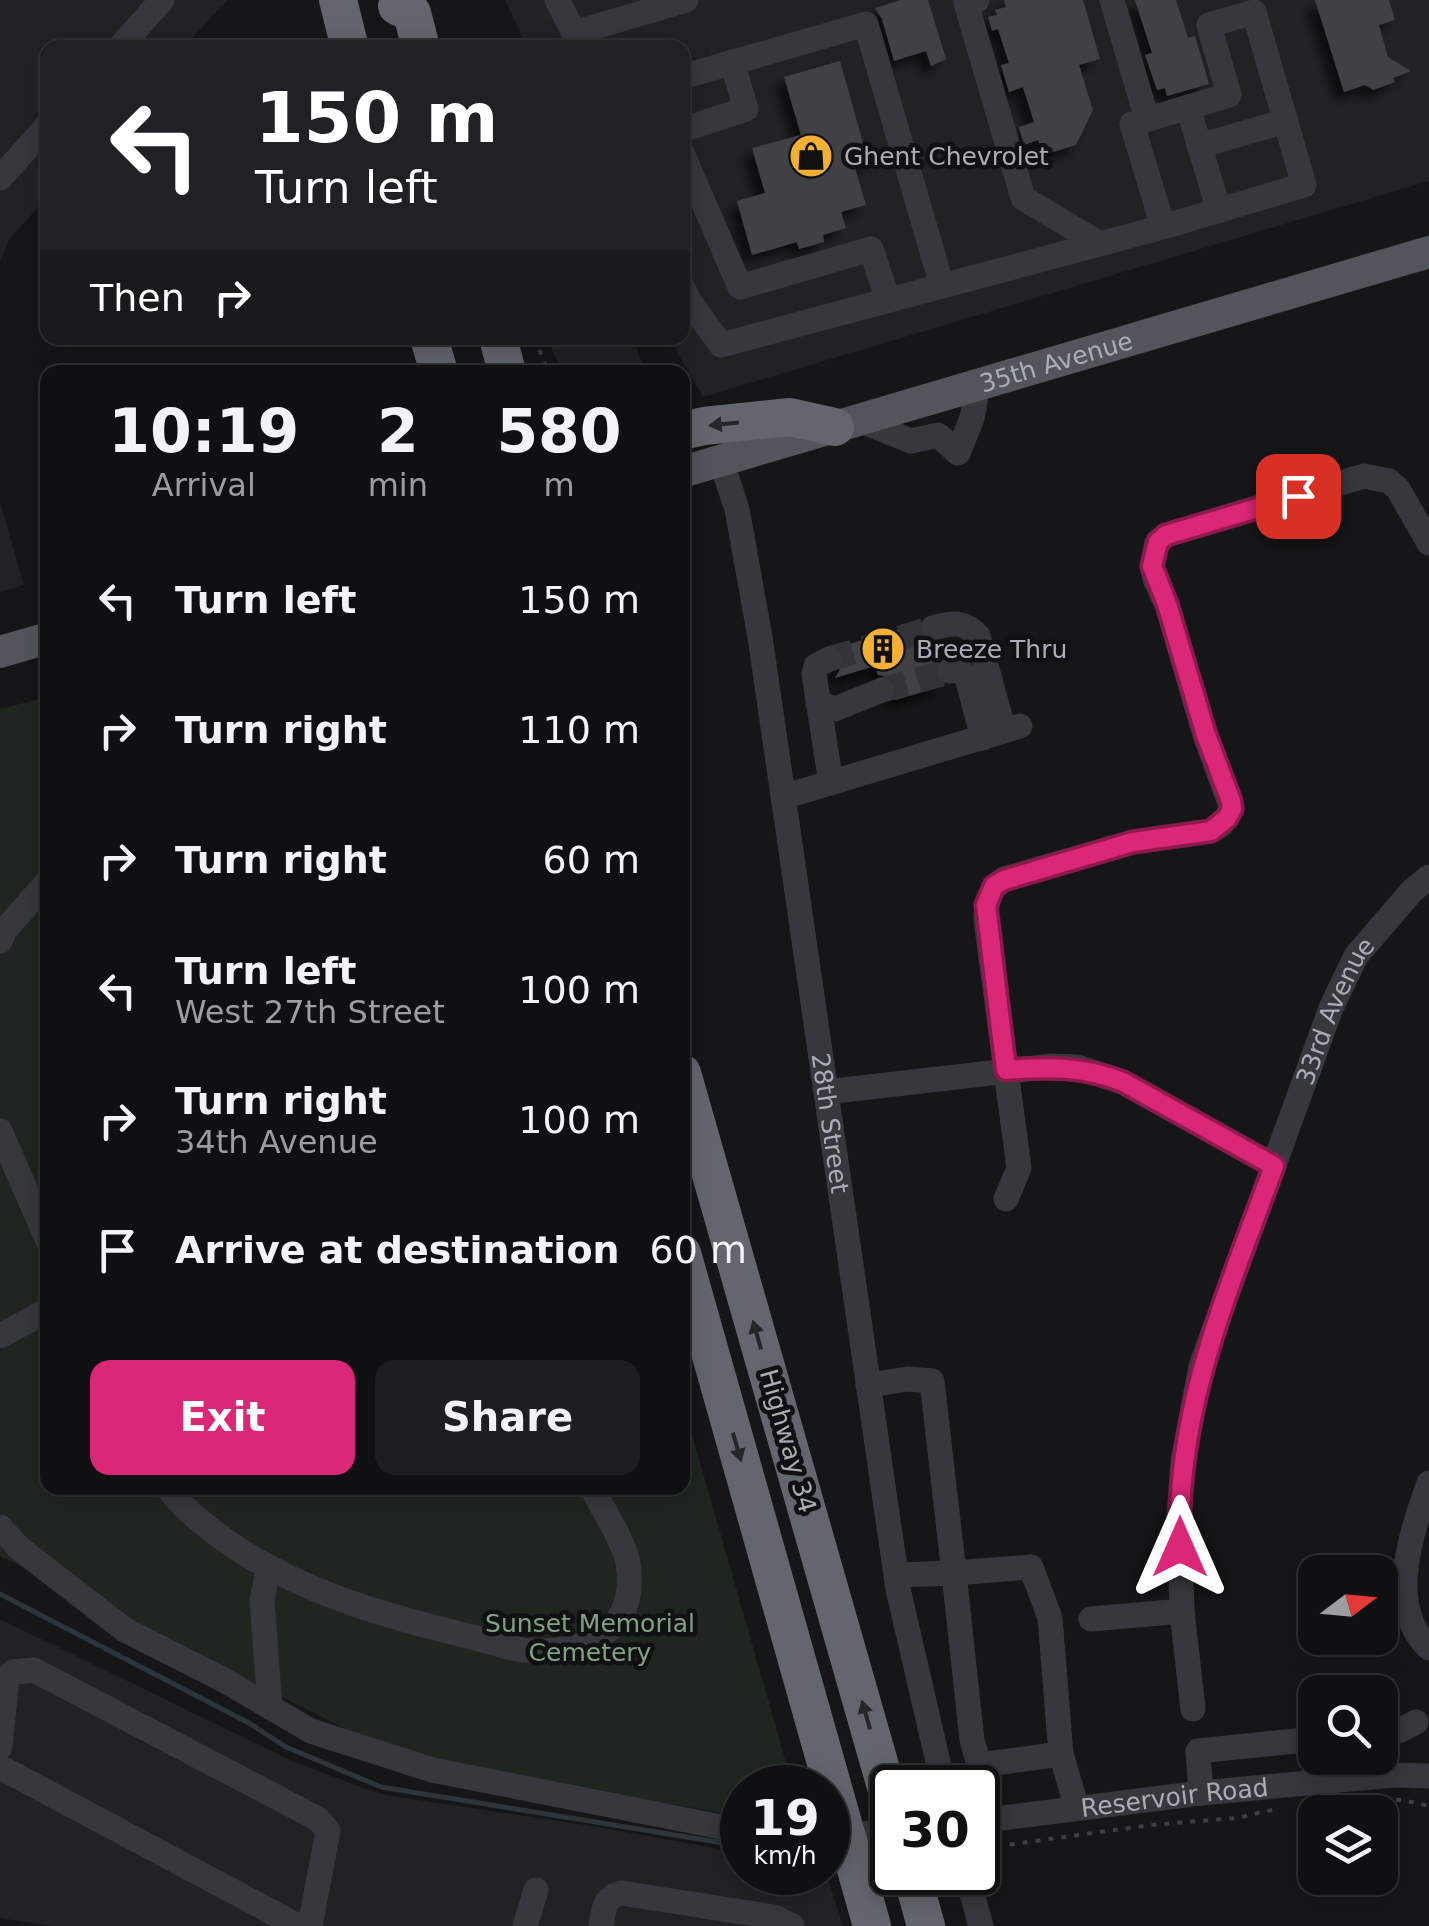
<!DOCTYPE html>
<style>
body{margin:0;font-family:"DejaVu Sans",sans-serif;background:#1e1e20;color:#f1f3f6;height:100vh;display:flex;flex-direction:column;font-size:38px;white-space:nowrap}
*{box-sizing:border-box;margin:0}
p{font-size:32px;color:#9c9d9f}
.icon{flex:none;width:55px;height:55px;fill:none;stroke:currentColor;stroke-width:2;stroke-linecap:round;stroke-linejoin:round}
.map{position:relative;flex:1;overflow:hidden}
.side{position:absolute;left:40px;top:365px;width:650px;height:1130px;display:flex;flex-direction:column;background:#101012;border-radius:20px;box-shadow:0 5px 25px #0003,0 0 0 2px #303032}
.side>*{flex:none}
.top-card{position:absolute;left:40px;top:40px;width:650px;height:305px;border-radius:20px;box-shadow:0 5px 25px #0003,0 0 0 2px #303032;background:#202124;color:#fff;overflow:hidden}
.needle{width:65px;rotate:74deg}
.buttons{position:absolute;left:1298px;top:1555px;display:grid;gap:20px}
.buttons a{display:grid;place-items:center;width:100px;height:100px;border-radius:20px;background:#101012;box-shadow:0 5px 25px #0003,0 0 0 2px #303032;font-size:50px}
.speed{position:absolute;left:720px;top:1765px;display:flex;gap:20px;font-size:50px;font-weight:700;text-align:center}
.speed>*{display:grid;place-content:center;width:130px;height:130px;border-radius:50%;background:#101012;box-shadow:0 5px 25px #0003,0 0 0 2px #303032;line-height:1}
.speed small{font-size:25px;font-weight:400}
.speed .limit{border:5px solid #111;border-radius:15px;background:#fff;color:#111}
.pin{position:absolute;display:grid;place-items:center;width:85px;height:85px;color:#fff;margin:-42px;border-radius:20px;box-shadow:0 5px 15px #0006}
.me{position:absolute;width:110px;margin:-55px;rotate:0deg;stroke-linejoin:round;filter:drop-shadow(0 0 8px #0008)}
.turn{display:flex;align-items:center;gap:35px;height:210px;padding:0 50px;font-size:45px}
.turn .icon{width:130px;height:130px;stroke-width:2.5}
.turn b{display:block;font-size:70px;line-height:85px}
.then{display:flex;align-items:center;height:95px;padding:0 50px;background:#0003;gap:20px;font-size:38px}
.eta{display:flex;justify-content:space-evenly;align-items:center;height:170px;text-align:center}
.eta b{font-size:60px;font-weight:600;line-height:70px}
.primary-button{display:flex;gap:20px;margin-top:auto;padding:20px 50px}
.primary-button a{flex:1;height:115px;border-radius:20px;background:#db2777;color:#fff;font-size:40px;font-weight:600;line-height:115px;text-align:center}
.primary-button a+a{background:#1e1e20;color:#f1f3f6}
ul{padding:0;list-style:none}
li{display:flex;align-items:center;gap:30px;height:130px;padding:0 50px}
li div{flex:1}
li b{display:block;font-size:38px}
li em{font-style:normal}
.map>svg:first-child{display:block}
</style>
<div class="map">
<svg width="1429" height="1926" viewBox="0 0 1429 1926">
<defs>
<filter id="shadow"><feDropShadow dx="-9" dy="9" stdDeviation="5" flood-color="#0009"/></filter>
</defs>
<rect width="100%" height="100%" fill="#161618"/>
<g fill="#222225">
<polygon points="0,0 227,0 184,47 48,48 47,197 8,241 0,262"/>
<polygon points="505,0 1429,0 1429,181 703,397 669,338 682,338 682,48 527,47"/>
<polygon points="547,338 632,338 646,372 562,372"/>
<polygon points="0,502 24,585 0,592"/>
<polygon points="0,1619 288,1759 360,1787 385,1795 598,1827 742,1853 742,1872 826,1873 843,1926 52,1926 0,1918"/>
</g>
<polygon fill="#1e261f" points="47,697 48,1488 682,1488 683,1403 793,1787 742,1788 742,1816 410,1761 0,1556 0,709"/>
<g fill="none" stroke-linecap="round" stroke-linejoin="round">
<polyline stroke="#2c353c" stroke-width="5" points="0,1594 249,1723 286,1747 381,1787 742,1846"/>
</g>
<g fill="#404145" filter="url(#shadow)">
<polygon points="901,0 928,0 946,59 931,66 926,51 894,61 882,19 875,8"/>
<polygon points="1004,0 1083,0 1100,59 1079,65 1093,110 1076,145 1043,155 1038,140 1024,145 1019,127 1034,122 1023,87 1009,92 1001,65 1009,63 998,29 992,31 988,17 997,15 995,10 1006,7"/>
<polygon points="1135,0 1176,0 1188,38 1195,36 1209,84 1167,96 1165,88 1157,90 1145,55 1152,53"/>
<polygon points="1315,0 1389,0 1395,20 1379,25 1388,57 1411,71 1393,78 1395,82 1373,90 1365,85 1344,92"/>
<polygon points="840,61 869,164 855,168 866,205 841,212 846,228 823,235 824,242 799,249 797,242 752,255 737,201 765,193 752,148 801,135 784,77"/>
<polygon points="917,624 923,640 938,643 942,657 935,663 933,673 944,686 895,700 897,683 891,677 878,675 875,666 835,678 845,660 839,647"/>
</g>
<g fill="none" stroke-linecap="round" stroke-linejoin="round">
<g stroke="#333438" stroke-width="25" stroke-dasharray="25 12" stroke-linecap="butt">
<polyline points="829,659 933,628"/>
<polyline points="882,690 949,671"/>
</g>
<g stroke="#3d3f44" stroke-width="4" stroke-dasharray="5 8" stroke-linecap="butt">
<polyline points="534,338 549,372"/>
<polyline points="1370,1800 1403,1800 1429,1806"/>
<polyline points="984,1848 1151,1825 1236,1818 1277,1809"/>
</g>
<g stroke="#37383d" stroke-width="25">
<polyline points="557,0 573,31 581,31 686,0"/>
<polyline points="977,0 966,3 1023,198 1100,244"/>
<polyline points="1112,0 1147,119"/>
<polyline points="119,48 162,0"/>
<polyline points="682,77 866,24 942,286"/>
<polyline points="1188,107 1219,211"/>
<polyline points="682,130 746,109 732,62"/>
<polyline points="1199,146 1286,121"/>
<polyline points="682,153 740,287 871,249 888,300"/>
<polyline points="0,178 48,125"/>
<polyline points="682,286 690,302 721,345 1163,227 1304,185 1254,12 1209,25 1229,95 1132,124 1163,227"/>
<polyline points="858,420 911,441 938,435 958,453 972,418 978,385"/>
<path id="s1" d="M721,461L737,509L760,637L898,1589L944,1788"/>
<path d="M933,628C952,622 965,621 978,636L1004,731"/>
<polyline points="829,659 816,666 814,674 831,783"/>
<polyline points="949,671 960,670 967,677 983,738"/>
<polyline points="818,703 835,709 882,690"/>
<polyline points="783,797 1020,726"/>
<polyline points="0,941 5,930 48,881"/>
<polyline points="826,1092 1051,1066 1077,1067 1123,1082 1274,1166"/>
<polyline points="0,1131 48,1241"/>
<path d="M1006,1199L1019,1168L986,920C986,902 989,890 1004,879L1133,842L1211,831L1221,825L1232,809L1205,735L1167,605L1155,579L1152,566L1157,542L1166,535L1364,476L1389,481L1398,489L1429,543"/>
<polyline points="0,1336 48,1310"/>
<polyline points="868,1385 908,1379 932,1381 954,1573 1031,1567 1050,1618 1061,1754"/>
<path d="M1429,1483C1412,1531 1385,1606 1429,1648"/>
<path d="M168,1488C188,1516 237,1551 269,1567C333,1602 406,1621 476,1638C495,1643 516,1651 536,1651C593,1651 638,1628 628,1563C624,1541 602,1508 592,1488"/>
<polyline points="0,1527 19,1548 125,1630 222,1679 311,1731 432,1770 742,1831"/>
<polyline points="269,1567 262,1600 270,1707"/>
<polyline points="896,1575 954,1573 972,1740 979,1765 1061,1754 1077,1808"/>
<polyline points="1091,1619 1182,1611"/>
<path id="s2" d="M1193,1709L1182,1611L1179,1514L1183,1461L1201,1366L1331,1008L1356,956L1412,891L1429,877"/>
<polyline points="1380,1732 1401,1730 1416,1722"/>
<polyline points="0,1747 7,1678 13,1672 34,1670 318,1819 328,1831 310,1926"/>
<polyline points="0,1767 298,1926"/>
<polyline points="1201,1793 1198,1751 1315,1739"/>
<path id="s3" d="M978,1821L1201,1793L1394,1775L1429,1776"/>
<polyline points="834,1837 847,1838 892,1828"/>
<polyline points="966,1872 981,1926"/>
<polyline points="525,1926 536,1890"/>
<path d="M601,1926C604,1910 603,1898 621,1893L774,1917L792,1926"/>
</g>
<g stroke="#53555c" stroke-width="32">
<path id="s4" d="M682,472L1429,252"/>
<polyline points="0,652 48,638"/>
</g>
<g stroke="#63666e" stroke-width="38">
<polyline points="338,0 350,48"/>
<polyline points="397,6 412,13 421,48"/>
<polyline points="429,338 439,372"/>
<polyline points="498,338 507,372"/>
<polyline points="682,431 704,426 790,417 835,427"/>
<polyline points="682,1073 892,1808"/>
<polyline points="682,1253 872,1926"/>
<polyline points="911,1872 926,1926"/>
</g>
</g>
<defs><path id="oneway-solid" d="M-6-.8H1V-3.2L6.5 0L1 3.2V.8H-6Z" transform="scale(2.5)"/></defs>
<g fill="#26262a">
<use href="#oneway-solid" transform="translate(724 424) rotate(174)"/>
<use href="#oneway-solid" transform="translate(757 1335) rotate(-106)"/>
<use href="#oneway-solid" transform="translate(737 1447) rotate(74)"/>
<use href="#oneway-solid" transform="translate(866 1715) rotate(-106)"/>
</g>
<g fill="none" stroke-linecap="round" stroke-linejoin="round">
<defs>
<path id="route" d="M1180,1547C1175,1409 1228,1292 1274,1166L1123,1082C1083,1066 1049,1067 1006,1070L986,905L994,886L1004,880L1133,842L1211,831L1227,818L1232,809L1231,801L1206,735L1167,604L1152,566L1158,542L1166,535L1298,496"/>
</defs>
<use href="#route" stroke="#8e194d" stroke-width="25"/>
<use href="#route" stroke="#db2777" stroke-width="18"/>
</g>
<defs>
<symbol id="shop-disc" viewBox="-11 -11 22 22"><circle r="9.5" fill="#f2b134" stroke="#111113"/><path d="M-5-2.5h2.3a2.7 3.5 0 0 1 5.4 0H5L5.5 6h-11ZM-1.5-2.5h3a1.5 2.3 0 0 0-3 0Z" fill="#111"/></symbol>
<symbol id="building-disc" viewBox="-11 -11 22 22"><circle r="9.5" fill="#f2b134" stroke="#111113"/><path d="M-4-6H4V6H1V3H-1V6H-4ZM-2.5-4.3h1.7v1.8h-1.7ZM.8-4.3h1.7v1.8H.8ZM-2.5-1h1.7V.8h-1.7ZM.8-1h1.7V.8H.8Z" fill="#111"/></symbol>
</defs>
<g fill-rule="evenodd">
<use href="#shop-disc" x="786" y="131" width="50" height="50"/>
<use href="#building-disc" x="858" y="624" width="50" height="50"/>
</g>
<g text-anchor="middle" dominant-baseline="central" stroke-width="9" stroke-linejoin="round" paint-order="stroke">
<g font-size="25" fill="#a8adb8" stroke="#111113" text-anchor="start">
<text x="844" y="156">Ghent Chevrolet</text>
<text x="916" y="649">Breeze Thru</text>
</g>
<g font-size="25" fill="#a8adb8" stroke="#111113">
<text stroke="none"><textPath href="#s4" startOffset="390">35th Avenue</textPath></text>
<text stroke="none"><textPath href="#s2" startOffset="725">33rd Avenue</textPath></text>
<text stroke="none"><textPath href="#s1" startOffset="672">28th Street</textPath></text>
<text transform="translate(788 1441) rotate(74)">Highway 34</text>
<text stroke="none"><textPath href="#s3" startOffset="198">Reservoir Road</textPath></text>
</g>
<g font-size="25" fill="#7fa381" stroke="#111113">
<text x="590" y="1623">Sunset Memorial<tspan x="590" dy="29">Cemetery</tspan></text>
</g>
</g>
</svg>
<div class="buttons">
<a><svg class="needle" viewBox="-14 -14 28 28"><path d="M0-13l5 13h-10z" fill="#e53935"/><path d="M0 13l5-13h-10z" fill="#9c9d9f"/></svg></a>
<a><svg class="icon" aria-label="search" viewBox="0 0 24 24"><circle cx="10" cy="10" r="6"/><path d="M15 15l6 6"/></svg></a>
<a><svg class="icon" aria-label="layers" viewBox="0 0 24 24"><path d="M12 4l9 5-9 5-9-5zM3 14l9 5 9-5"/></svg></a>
</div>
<div class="speed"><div>19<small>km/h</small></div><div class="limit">30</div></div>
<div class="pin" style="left:1298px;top:496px;background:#d93025"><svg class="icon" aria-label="arrive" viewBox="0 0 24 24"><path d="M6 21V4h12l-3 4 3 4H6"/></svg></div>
<svg class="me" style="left:1180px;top:1547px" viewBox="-20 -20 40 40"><path d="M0-17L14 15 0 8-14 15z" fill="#db2777" stroke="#fff" stroke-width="4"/></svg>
<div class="top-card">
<div class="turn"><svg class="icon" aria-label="left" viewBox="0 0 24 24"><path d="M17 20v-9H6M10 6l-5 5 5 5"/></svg><div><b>150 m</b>Turn left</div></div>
<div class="then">Then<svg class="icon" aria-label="right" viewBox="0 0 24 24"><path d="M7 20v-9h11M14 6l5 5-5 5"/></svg></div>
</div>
<section class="side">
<div class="eta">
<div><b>10:19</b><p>Arrival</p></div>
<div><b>2</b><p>min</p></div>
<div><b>580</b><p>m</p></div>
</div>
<ul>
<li><svg class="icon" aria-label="left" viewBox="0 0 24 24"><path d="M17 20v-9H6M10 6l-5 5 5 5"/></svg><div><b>Turn left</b></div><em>150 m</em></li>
<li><svg class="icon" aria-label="right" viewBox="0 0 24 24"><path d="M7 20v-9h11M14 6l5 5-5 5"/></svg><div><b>Turn right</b></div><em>110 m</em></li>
<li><svg class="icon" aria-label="right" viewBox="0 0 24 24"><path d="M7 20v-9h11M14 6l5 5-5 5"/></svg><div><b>Turn right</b></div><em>60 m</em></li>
<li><svg class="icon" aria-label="left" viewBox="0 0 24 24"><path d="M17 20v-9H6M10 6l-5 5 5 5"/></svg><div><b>Turn left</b><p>West 27th Street</p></div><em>100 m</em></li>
<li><svg class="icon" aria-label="right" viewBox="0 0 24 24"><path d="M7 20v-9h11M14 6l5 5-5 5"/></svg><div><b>Turn right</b><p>34th Avenue</p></div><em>100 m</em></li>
<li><svg class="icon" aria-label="arrive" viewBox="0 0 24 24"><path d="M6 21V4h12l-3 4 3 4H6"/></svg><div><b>Arrive at destination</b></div><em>60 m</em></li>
</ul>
<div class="primary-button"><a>Exit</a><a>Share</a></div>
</section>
</div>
